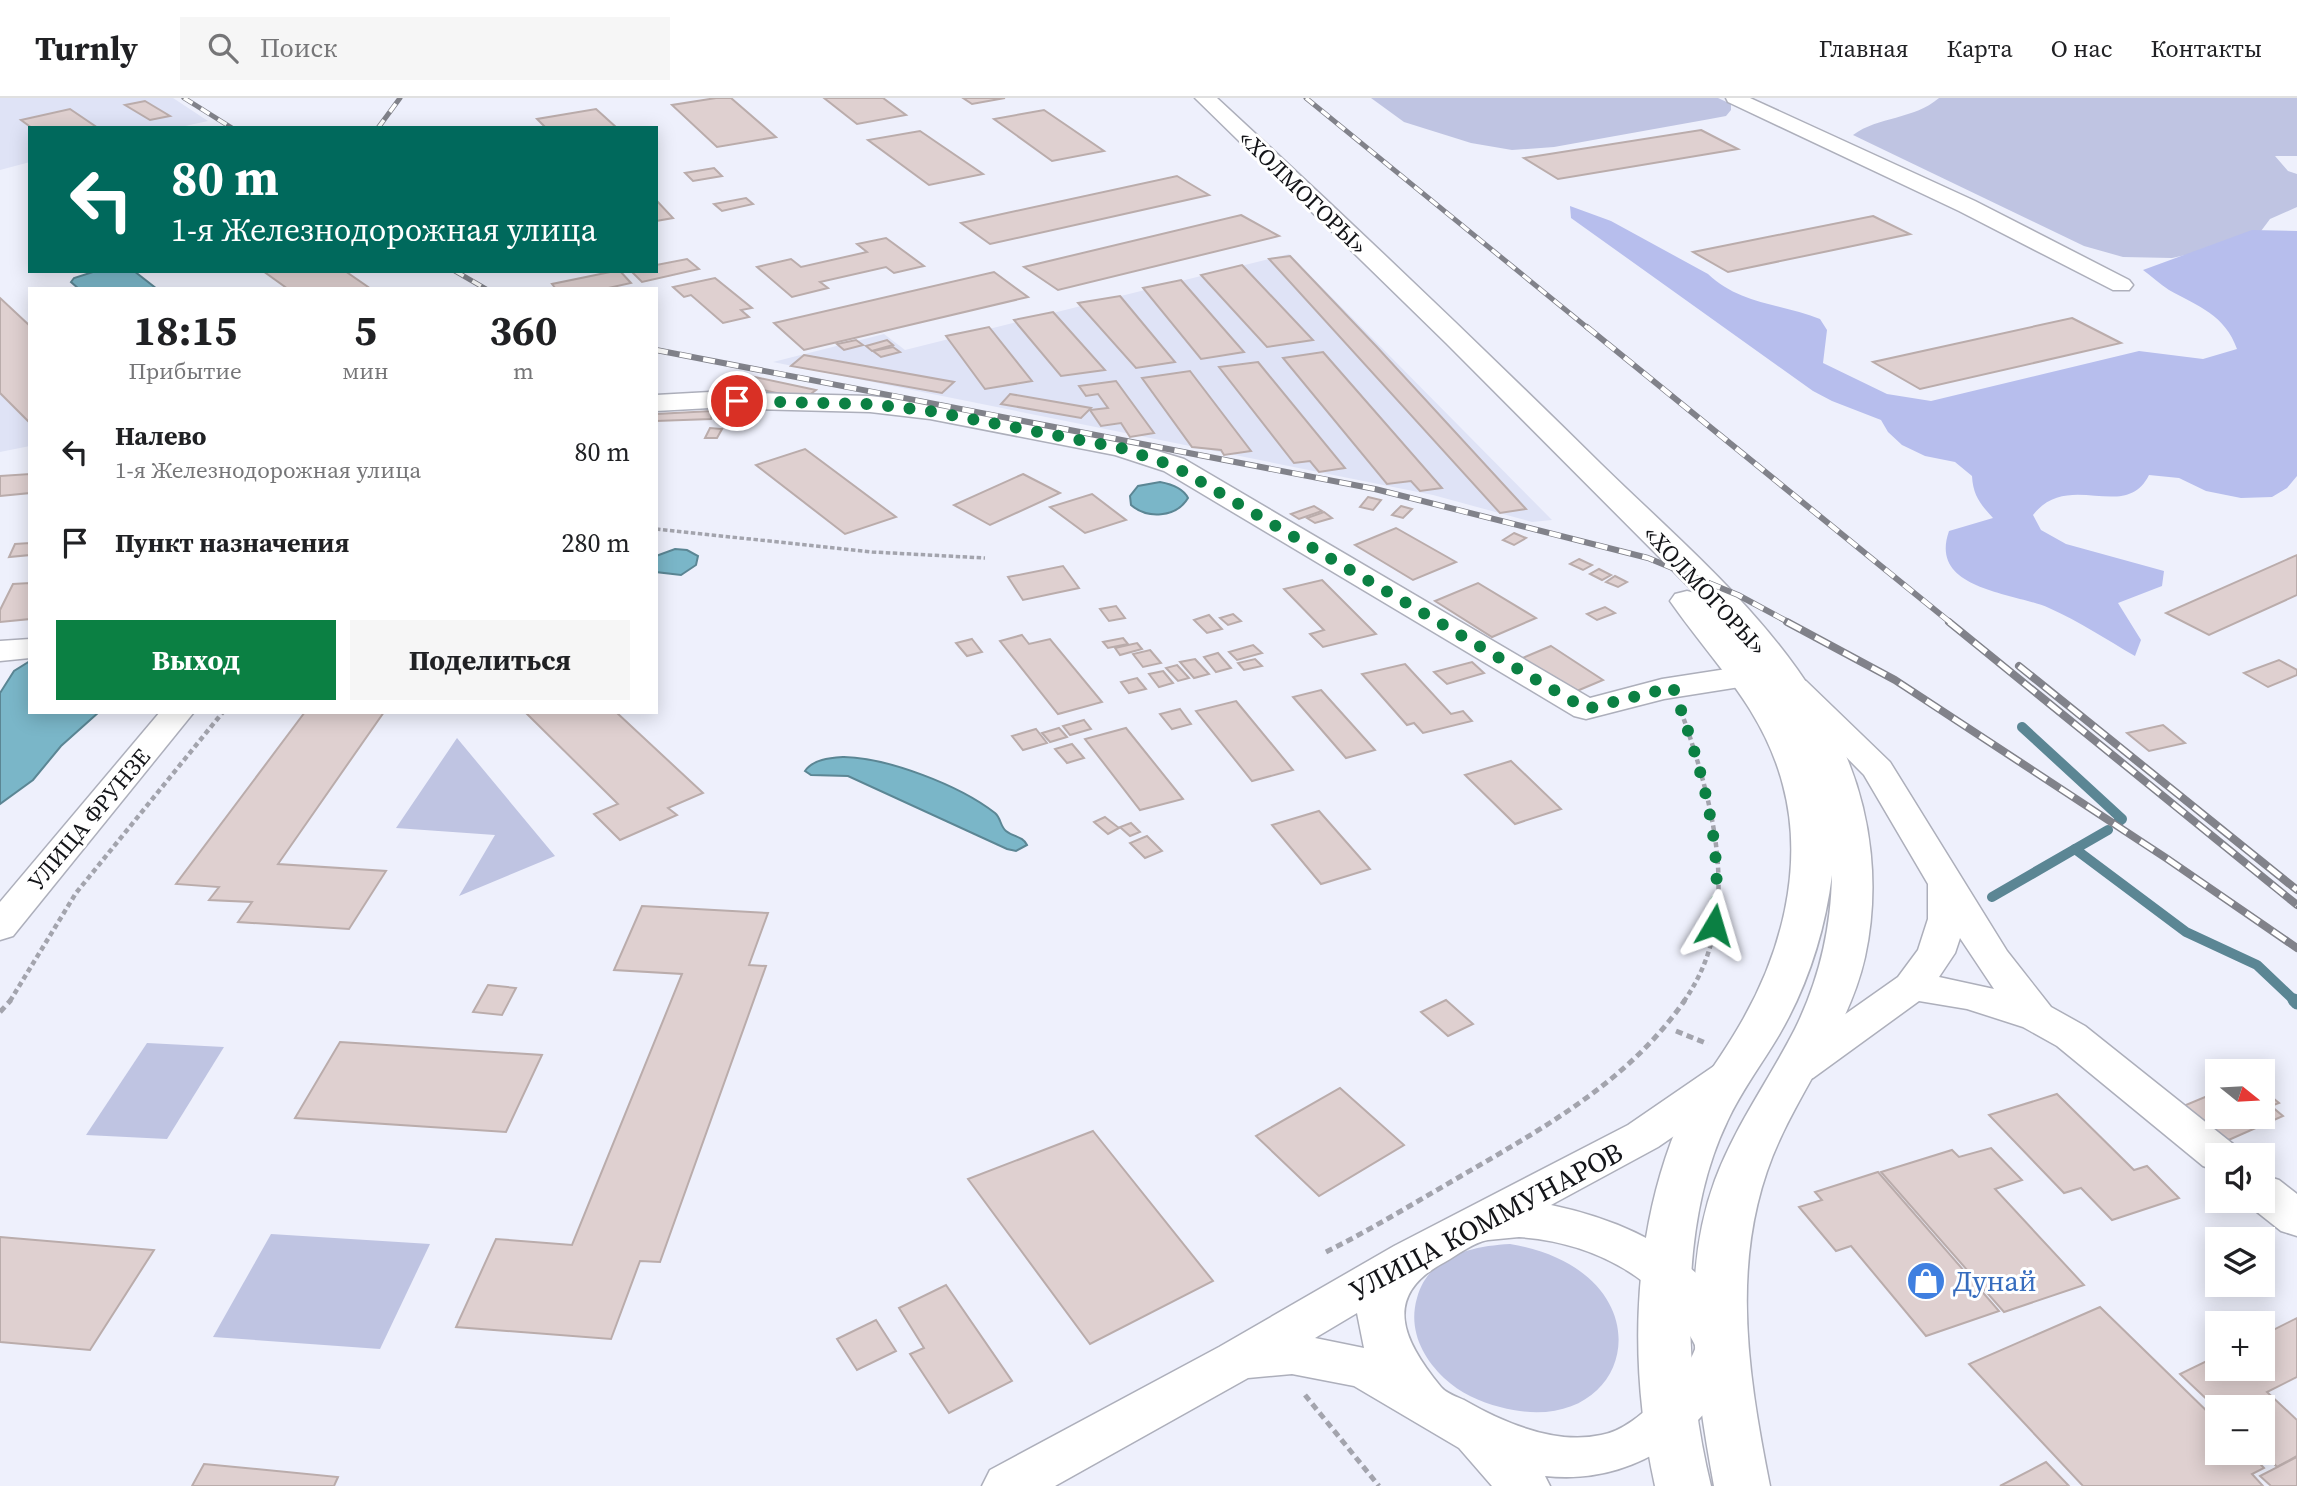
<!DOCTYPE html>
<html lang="ru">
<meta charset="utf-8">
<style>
body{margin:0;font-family:"Source Serif 4",serif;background:#f6f6f6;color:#202124;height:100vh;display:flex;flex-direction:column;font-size:26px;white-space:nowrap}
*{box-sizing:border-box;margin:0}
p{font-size:23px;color:#757577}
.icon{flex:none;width:38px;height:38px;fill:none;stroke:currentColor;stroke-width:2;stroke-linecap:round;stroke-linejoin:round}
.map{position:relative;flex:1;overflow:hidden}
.details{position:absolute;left:28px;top:189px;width:630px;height:427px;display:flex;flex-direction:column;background:#fff;border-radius:0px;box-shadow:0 4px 18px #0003}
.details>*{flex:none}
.hud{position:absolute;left:28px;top:28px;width:630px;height:147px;border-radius:0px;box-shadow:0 4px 18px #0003;background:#00695c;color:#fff;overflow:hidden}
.needle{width:46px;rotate:108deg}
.tools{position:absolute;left:2205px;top:961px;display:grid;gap:14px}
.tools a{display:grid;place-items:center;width:70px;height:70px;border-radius:0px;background:#fff;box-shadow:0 4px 18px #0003;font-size:35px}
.pin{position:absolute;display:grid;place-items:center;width:60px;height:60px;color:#fff;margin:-30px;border:4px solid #fff;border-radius:50%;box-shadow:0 2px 7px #0007}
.me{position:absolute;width:77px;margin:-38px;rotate:7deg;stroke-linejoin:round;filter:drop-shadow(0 0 5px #0008)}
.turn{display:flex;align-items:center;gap:24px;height:147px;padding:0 28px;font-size:32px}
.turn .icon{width:91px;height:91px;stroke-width:2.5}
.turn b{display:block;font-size:49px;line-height:60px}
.eta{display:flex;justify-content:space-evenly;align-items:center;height:119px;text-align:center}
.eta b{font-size:42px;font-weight:700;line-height:49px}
.button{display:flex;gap:14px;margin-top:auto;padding:14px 28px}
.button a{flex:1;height:80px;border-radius:0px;background:#0b8043;color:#fff;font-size:28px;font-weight:700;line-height:80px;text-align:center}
.button a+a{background:#f6f6f6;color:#202124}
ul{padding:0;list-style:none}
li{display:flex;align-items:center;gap:21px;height:91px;padding:0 28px}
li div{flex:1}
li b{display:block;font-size:26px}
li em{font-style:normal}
header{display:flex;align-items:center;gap:42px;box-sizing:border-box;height:98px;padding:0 35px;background:#fff;border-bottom:2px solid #e0e0e0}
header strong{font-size:33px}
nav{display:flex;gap:38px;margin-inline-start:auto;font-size:24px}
.search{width:490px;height:63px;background:#f6f6f6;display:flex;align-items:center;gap:18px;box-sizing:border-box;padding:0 24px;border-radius:0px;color:#757577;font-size:26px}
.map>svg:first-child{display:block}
</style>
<header>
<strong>Turnly</strong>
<div class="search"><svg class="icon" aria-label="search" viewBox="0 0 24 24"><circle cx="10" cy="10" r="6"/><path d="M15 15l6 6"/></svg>Поиск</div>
<nav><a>Главная</a><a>Карта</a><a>О нас</a><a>Контакты</a></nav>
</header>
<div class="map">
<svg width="2297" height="1388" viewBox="0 0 2297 1388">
<rect width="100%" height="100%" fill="#eef0fc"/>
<g fill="#dfe3f6">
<polygon points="0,0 173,0 208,23 176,30 30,30 30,64 0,72"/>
<polygon points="1289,156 1552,422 1532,424 1433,397 773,264 884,236 905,252"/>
<polygon points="0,295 30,325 30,348 0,354"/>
</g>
<g fill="#bfc4e2">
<polygon points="1371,0 1718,0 1731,6 1731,12 1726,18 1710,21 1554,49 1512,52 1471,45 1404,24"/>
<path d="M1939,0H2297V58H2275L2288,73L2297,76V109L2270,121L2261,133L2208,152L2172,160L2123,159L2084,148L1853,37C1879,18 1913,22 1939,0Z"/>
<polygon points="457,640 555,758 459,798 495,737 396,730"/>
<polygon points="147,945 224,949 167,1041 86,1037"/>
<polygon points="271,1136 430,1146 380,1251 213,1239"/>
<path d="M1510,1146C1675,1174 1636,1346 1500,1309C1480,1304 1460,1295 1444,1280C1422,1259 1408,1231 1417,1200C1428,1158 1472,1148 1510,1146Z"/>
</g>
<path fill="#b7beed" d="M1570,108L1611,123L1708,176C1739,206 1782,206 1820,221L1827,232L1823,265L1887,296L1931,303L2139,253L2203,261L2237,251C2225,217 2198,208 2169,192C2160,186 2151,178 2143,172L2252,132L2297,133V378L2287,390L2272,399L2241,400L2206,393L2179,380L2149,377C2125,425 2069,371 2033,417L2041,432L2066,446L2164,473L2162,488L2118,505L2141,542L2135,558C2107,542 2079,523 2049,510C2013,494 1928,492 1949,433L1993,420C1980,406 1973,397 1972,378L1955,364L1925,358L1902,347L1888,334L1881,322L1832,303L1813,293L1571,120Z"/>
<g fill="#7ab6c8" stroke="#5b8694" stroke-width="2">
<polygon points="96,173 134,173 157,191 79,191 71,184 74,180"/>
<path d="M1160,384C1171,386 1183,390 1188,400C1176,420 1147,421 1131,407L1130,398L1138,388Z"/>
<polygon points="675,451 687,452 698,458 696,467 681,477 656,474 656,458"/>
<polygon points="30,563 30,614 99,614 61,648 33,682 0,706 0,595 14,573"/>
<path d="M844,659C888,660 959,687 995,715C1001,720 1000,728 1006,733C1013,739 1023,738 1027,747L1016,753L1007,751L848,678L811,677L805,673C813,661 831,660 844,659Z"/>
</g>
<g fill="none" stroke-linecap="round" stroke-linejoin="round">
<g stroke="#5b8694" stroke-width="10">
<polyline points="2022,629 2122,721 2117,725"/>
<polyline points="2108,732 2075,751 2186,834 2257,867 2295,903"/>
<polyline points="1992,799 2075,751"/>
</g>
<polyline stroke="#5b8694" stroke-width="13" points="2294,902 2297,905"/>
</g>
<g fill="#dfd0d0" stroke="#baacab" stroke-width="2">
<polygon points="716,0 731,0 776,39 717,49 672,7"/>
<polygon points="824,0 883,0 906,17 857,26"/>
<polygon points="963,0 1005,0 972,6"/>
<polygon points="145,3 170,18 150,22 125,7"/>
<polygon points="70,11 98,30 32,30 21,22"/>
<polygon points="596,11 617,30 546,30 537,21"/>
<polygon points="1044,12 1104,53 1052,63 994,21"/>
<polygon points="1701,32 1738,51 1558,81 1524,60"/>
<polygon points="920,33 983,76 929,87 868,42"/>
<polygon points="714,70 722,78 693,83 685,75"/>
<polygon points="1177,78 1209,97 990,146 961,125"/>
<polygon points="746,100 753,106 722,113 714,106"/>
<polygon points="656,102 673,120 656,123"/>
<polygon points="1241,117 1279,138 1058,192 1024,169"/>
<polygon points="1873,118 1910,136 1728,174 1693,154"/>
<polygon points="886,140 924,168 894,175 886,169 820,184 828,190 792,199 757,169 791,161 801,169 867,154 857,146"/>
<polygon points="1290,158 1376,248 1526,411 1500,415 1269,161"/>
<polygon points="687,161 699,171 642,184 631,173 656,173 656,167"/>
<polygon points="1242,167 1313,242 1267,249 1201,177"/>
<polygon points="263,173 345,173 371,191 288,191"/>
<polygon points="615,173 620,173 631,185 604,191 556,191 552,186"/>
<polygon points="994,174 1028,199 804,252 774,225"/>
<polygon points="715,180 752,210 741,212 749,219 723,225 691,197 684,199 673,189"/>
<polygon points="1181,182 1244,254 1201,261 1143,190"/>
<polygon points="1120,198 1175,264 1136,270 1078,205"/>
<polygon points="0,200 30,228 30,325 0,295"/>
<polygon points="1053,214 1105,272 1061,278 1014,222"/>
<polygon points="2072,220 2121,245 1920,291 1873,264"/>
<polygon points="989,229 1032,283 985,291 946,238"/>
<polygon points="856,242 863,247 844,252 837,246"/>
<polygon points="887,242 893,247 872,253 866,248"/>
<polygon points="893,249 900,254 881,259 873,253"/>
<polygon points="1323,254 1442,390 1420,393 1411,383 1387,386 1283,260"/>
<polygon points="804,257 954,284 942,295 791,268"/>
<polygon points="1258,264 1345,370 1319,374 1310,363 1294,365 1219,269"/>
<polygon points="1190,273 1251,353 1224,357 1221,352 1192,349 1142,280"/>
<polygon points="741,276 816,292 804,301 758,291 749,298 719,291"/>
<polygon points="1116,283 1154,335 1130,339 1121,325 1101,328 1090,312 1108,310 1098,296 1086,298 1079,288"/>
<polygon points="1010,296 1091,310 1081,320 1001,306"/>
<polygon points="712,313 711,321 656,323 656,316"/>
<polygon points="710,330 722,331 717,340 705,340"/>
<polygon points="805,351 896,419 845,436 756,367"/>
<polygon points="30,376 30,395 0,398 0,378"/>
<polygon points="1023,376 1060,395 990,427 954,407"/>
<polygon points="1092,396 1126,422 1085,435 1050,409"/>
<polygon points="1368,399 1381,402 1373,412 1360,409"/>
<polygon points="1314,408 1322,413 1299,421 1291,416"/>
<polygon points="1401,408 1412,411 1403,420 1392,417"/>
<polygon points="1324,414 1332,420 1315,425 1307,420"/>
<polygon points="1396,430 1456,464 1413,482 1355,447"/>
<polygon points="1514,435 1526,440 1514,447 1503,442"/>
<polygon points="30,445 30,457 9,459 15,446"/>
<polygon points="2297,457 2297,497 2209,537 2166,515"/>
<polygon points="1579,461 1592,467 1583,472 1570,466"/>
<polygon points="1063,468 1079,490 1023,502 1008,479"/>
<polygon points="1599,471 1611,477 1602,482 1590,476"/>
<polygon points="1615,478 1627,484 1618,489 1606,484"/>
<polygon points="1322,482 1376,536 1323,549 1310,536 1324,532 1284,491"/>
<polygon points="30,485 30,521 0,524 0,512 13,486"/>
<polygon points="1478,485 1536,520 1492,539 1435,503"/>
<polygon points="1116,508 1125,520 1109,523 1100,511"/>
<polygon points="1605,509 1615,515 1597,522 1587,516"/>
<polygon points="1233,516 1241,523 1228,527 1220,520"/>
<polygon points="1209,517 1222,531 1207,535 1194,522"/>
<polygon points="1022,537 1029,546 1050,541 1102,604 1058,616 1000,543"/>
<polygon points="1123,540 1128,546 1108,550 1103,544"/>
<polygon points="972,541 982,554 967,558 956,545"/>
<polygon points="1137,545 1142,551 1120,557 1115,550"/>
<polygon points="1253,547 1262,555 1237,562 1229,554"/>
<polygon points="1551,548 1603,582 1572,595 1520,561"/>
<polygon points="1150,552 1161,565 1143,569 1133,556"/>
<polygon points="1218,555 1231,570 1216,574 1204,559"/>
<polygon points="1195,561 1209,576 1194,580 1180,564"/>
<polygon points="1255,561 1262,568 1244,572 1238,565"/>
<polygon points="2279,562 2297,572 2297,577 2268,589 2244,575"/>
<polygon points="1472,564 1484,575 1447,586 1434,574"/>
<polygon points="1405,566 1451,616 1463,613 1472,623 1423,635 1414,625 1407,627 1362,576"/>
<polygon points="1177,567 1189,580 1178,583 1166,570"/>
<polygon points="1163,573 1173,585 1159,589 1149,576"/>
<polygon points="1137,580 1146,591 1129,595 1121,584"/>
<polygon points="1321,592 1375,652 1346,660 1293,599"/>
<polygon points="1236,603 1293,672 1252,683 1196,613"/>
<polygon points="1180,611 1191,626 1172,631 1160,616"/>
<polygon points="305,614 384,614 278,766 386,773 349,831 238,824 252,804 209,802 219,789 176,786"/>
<polygon points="525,614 616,614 703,695 668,710 677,717 620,742 594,716 618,706"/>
<polygon points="1084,622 1091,631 1070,637 1063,628"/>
<polygon points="2163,627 2185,645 2149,653 2127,635"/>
<polygon points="1059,630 1067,639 1050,644 1042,635"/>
<polygon points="1126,630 1183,701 1140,712 1085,641"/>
<polygon points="1036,631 1047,645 1023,652 1012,638"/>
<polygon points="1072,646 1084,660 1067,665 1055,651"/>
<polygon points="1511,663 1561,711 1515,726 1465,677"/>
<polygon points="1319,713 1370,771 1321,786 1272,727"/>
<polygon points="1105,719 1119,730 1108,736 1094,724"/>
<polygon points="1131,725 1140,734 1130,738 1120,729"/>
<polygon points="1147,738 1162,753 1145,760 1130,745"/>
<polygon points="642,808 768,815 749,867 766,868 660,1164 640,1163 611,1241 456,1229 496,1141 572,1147 682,876 614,872"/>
<polygon points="488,887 516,890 502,917 473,914"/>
<polygon points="1446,902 1473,926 1448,938 1421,914"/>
<polygon points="340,944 542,957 506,1034 295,1020"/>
<polygon points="1340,990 1404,1047 1319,1098 1256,1038"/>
<polygon points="2263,992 2279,1005 2271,1008 2283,1018 2224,1044 2181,1009 2217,994 2217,1018 2263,1018"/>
<polygon points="2057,996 2134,1072 2147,1068 2179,1100 2112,1122 2081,1090 2064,1095 1989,1017"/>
<polygon points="1093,1033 1213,1183 1090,1246 968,1081"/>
<polygon points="1991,1050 2022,1082 1995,1091 2084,1187 2004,1214 1881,1074 1952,1052 1959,1059"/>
<polygon points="1878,1074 1999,1213 1926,1238 1851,1148 1836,1153 1799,1109 1822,1102 1815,1094"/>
<polygon points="0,1139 154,1152 90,1252 0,1244"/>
<polygon points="946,1187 1012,1283 949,1315 910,1256 924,1250 899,1210"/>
<polygon points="2100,1209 2217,1323 2217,1354 2249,1354 2264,1370 2252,1376 2263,1388 2083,1388 1969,1266"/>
<polygon points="2297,1220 2297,1279 2267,1294 2297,1322 2297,1358 2277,1369 2263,1354 2263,1309 2217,1309 2217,1311 2180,1276 2217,1258 2217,1270 2263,1270 2263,1237"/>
<polygon points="876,1222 896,1253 857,1272 837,1241"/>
<polygon points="2297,1359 2297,1388 2271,1388 2260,1378"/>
<polygon points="2046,1364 2069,1388 2000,1388"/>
<polygon points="204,1366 338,1379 334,1388 192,1388"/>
</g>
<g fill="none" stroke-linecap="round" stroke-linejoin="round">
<defs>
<g id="minor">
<polygon points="1726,0 1750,0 1975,103 2129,182 2133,187 2129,192 2113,192 1959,113 1728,4"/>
<polygon points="710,294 870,298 930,305 1121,342 1184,361 1590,600 1662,581 1746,568 1757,571 1762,578 1757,585 1746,588 1664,601 1586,621 1574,618 1164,373 1115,357 930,321 870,314 710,310 656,313 656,297"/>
<polygon points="30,541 30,560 0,563 0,543"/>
<path d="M1794,580L1806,583L1890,664L2007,853L2051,909L2085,928L2233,1046L2240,1057H2217V1073L2203,1068L2057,948L2023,929L1967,911L1919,903L1813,980L1798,985L1783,980L1777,970L1783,960L1898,879L1918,852L1928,821V786L1864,677L1778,590L1782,583ZM1960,840L1994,891L1939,879L1955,855Z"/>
<polygon points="160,614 194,614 13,838 0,842 0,804"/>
<path d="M1729,964L1744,968L1750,979L1744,990L1658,1049L1551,1107C1617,1121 1687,1150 1725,1210C1733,1222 1737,1236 1744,1249C1714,1330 1637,1388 1545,1378L1550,1388H1492L1459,1350L1354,1288L1292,1276L1248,1280L1055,1388H982L990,1372L1219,1249L1394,1148L1628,1027L1714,968ZM1519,1139C1593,1144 1663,1180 1696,1249C1688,1270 1675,1285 1659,1300C1643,1315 1624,1333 1601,1337C1555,1347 1504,1325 1464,1302C1457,1299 1446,1295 1441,1289C1404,1244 1380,1198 1445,1164C1457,1157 1474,1144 1488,1142C1498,1141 1509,1140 1519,1139ZM1357,1215L1364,1250L1315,1240Z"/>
<polygon points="2263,1077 2279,1082 2297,1096 2297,1138 2281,1133 2247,1106 2245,1102 2263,1102"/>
</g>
<path id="highway" d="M1195,0H1217C1347,120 1475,242 1601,366C1689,452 1794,537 1844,653C1872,717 1880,790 1865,859C1850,926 1808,980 1780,1041C1728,1153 1747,1272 1770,1388H1714C1696,1289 1679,1180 1715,1082C1735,1028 1769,982 1795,931C1819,882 1831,832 1832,777C1825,833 1807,889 1779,937C1762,966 1741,993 1727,1024C1677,1128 1684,1278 1711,1388H1655C1630,1275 1631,1153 1671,1044C1687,1002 1716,968 1738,930C1781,858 1805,769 1783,687C1763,610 1713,565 1670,503L1675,496L1687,493L1695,495L1446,245Z"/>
</defs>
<use href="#minor" stroke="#adafbb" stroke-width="3"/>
<use href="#highway" stroke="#adafbb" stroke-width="3"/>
<polyline stroke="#a3a4ad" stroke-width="3.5" stroke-dasharray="4.5 2.5" stroke-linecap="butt" points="656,431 872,454 985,460"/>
<g stroke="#a3a4ad" stroke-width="4.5" stroke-dasharray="5 3.5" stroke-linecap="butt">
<path d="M1681,613C1713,704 1745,817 1684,903"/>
<polyline points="10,903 76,795 223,614"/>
</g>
<g stroke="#a3a4ad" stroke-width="5" stroke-dasharray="7 4.5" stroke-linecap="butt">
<polyline points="0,914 11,902"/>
<polyline points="1676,933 1708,946"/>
<path d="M1326,1154C1372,1131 1416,1104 1461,1078C1545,1029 1629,983 1685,902"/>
<polyline points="1305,1297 1379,1388"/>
</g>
<use href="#minor" fill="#fff" fill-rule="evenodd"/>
<use href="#highway" fill="#fff" fill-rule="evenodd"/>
<defs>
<g id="rail-far2">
<polyline points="184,0 232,30"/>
<polyline points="1306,0 1589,231"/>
<polyline points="378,30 400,0"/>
<polyline points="455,173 486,191"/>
</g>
<g id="rail-far1">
<polyline points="1587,229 1951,525"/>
<polyline points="656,252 1375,391 1648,460 1738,497 1790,525"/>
</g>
<g id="rail">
<polyline points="1787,524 1895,582 2166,760 2297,850"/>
<polyline points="1949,524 2297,807"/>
<polyline points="2019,568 2297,792"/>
</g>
</defs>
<use href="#rail-far2" stroke="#81828a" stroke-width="5"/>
<use href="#rail-far1" stroke="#81828a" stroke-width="6"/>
<use href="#rail" stroke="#81828a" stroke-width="8"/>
<use href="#rail-far2" stroke="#fff" stroke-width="3.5" stroke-dasharray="10" stroke-linecap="butt"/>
<use href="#rail-far1" stroke="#fff" stroke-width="4.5" stroke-dasharray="12" stroke-linecap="butt"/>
<use href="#rail" stroke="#fff" stroke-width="5" stroke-dasharray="16" stroke-linecap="butt"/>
</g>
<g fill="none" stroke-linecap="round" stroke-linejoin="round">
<path stroke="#0b8043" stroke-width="12" stroke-dasharray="0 21.6" d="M737,303L870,306L930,313L1121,350L1174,368L1586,611L1673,589C1700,665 1725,746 1714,827"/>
</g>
<defs>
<symbol id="shop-disc" viewBox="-11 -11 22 22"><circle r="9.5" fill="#3f7fe0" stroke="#fff"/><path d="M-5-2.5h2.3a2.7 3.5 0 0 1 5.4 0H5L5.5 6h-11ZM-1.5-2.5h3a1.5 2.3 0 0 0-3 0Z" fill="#fff"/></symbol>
</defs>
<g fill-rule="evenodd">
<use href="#shop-disc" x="1904" y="1161" width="44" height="44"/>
</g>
<g text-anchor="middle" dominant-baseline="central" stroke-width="6" stroke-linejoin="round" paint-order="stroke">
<g font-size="23" fill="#141519" stroke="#fff">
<text transform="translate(1303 94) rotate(44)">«ХОЛМОГОРЫ»</text>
<text transform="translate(1705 492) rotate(47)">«ХОЛМОГОРЫ»</text>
<text transform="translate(89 721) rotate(-50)">УЛИЦА ФРУНЗЕ</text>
</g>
<g font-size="28" fill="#141519" stroke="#fff">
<text transform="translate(1486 1123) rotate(-28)">УЛИЦА КОММУНАРОВ</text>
</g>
<g font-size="28" fill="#366cbe" stroke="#fff" text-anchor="start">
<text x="1953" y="1183">Дунай</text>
</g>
</g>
</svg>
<div class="tools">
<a><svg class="needle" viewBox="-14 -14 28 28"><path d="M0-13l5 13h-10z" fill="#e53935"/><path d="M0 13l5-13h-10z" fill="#757577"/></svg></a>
<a><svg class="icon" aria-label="sound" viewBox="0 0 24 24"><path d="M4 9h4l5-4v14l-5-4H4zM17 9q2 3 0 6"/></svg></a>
<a><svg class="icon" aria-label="layers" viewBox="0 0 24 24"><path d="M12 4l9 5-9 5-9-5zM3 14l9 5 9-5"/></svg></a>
<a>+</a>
<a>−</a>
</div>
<div class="pin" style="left:737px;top:303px;background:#d93025"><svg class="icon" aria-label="arrive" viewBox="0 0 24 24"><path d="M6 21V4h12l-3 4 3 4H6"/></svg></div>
<svg class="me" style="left:1714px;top:827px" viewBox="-20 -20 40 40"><path d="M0-17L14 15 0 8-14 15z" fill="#0b8043" stroke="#fff" stroke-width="4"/></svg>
<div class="hud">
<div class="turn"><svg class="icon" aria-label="left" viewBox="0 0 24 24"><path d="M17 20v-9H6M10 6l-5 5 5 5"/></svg><div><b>80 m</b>1-я Железнодорожная улица</div></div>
</div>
<section class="details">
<div class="eta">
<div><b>18:15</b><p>Прибытие</p></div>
<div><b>5</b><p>мин</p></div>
<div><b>360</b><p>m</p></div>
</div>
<ul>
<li><svg class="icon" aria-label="left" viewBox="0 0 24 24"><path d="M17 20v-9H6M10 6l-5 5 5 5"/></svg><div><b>Налево</b><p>1-я Железнодорожная улица</p></div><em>80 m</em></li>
<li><svg class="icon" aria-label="arrive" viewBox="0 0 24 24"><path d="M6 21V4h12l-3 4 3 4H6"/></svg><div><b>Пункт назначения</b></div><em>280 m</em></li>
</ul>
<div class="button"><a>Выход</a><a>Поделиться</a></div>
</section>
</div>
